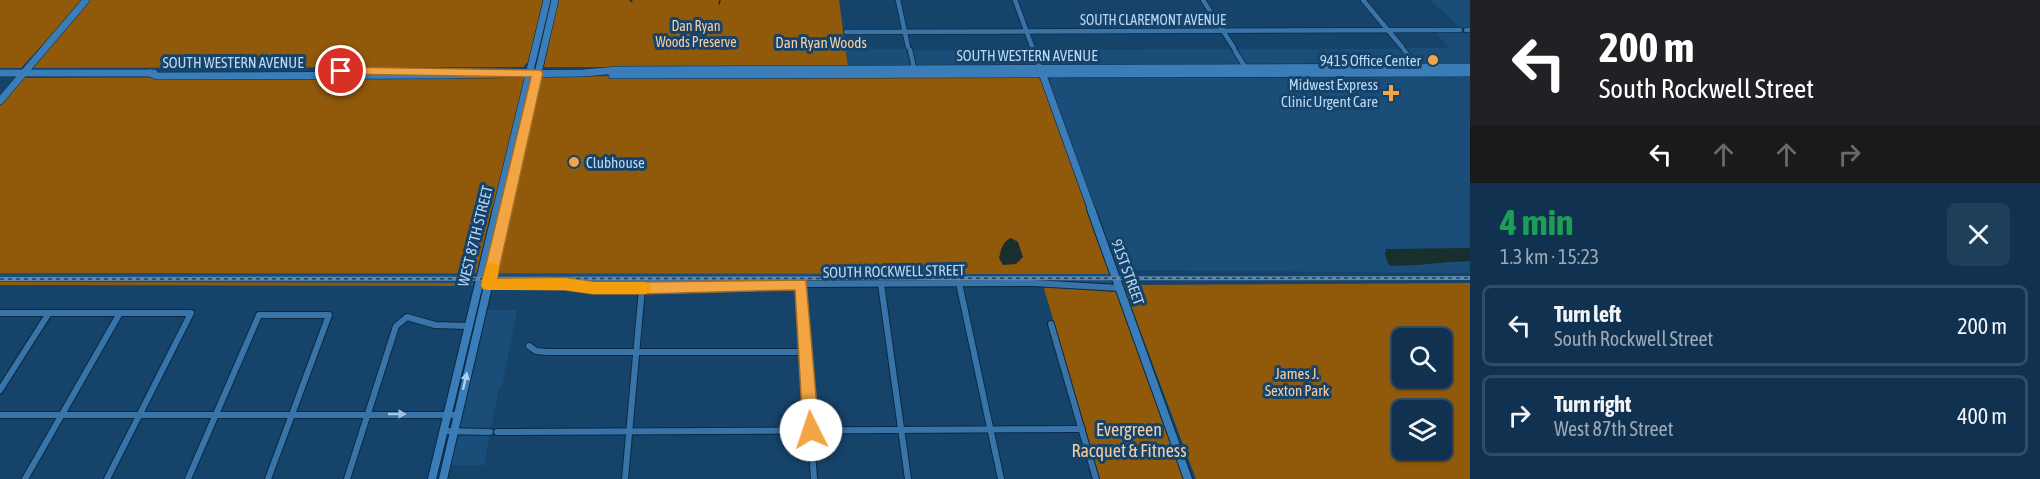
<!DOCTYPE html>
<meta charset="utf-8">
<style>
body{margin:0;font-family:"Asap Condensed",sans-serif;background:#1e3e5a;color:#f1f3f6;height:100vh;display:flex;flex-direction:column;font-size:22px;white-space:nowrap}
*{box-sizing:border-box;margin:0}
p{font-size:20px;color:#9caab7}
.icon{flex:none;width:33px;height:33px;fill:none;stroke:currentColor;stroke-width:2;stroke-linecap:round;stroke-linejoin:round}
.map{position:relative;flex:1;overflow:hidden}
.details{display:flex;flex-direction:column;background:#103250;width:570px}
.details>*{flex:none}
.guide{background:#202124;color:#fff;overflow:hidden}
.fabs{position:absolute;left:1392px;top:328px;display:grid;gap:12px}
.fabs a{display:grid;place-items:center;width:60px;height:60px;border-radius:9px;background:#103250;box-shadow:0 2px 4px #0004,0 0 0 2px #304d67;font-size:30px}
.pin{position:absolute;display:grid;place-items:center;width:51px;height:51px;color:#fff;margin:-26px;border:3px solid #fff;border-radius:50%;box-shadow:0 2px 6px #0007}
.me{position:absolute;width:66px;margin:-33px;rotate:356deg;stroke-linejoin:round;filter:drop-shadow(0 0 4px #0008)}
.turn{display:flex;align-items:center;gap:21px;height:126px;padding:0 30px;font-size:27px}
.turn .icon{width:78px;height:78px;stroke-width:2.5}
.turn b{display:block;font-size:42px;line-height:51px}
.lanes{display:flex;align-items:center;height:57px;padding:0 30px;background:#0003;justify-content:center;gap:30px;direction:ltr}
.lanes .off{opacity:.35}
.round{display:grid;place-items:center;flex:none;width:63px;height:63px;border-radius:9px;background:#1e3e5a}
.head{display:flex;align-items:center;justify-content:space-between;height:102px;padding:0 30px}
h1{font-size:36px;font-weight:700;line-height:45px;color:#1e9e55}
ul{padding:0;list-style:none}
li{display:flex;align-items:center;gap:18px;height:81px;margin:0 12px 9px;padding:0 18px;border:3px solid #304d67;border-radius:9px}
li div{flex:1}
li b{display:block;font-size:22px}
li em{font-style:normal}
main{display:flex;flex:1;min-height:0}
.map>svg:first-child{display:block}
</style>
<main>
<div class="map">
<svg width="1470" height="479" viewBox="0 0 1470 479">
<rect width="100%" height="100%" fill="#16436a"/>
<g fill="#1a4e79">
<polygon points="1430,0 1470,0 1470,28 1461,28"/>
<polygon points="1435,32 1470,32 1470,65 1421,65 1406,48 1449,48"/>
<polygon points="846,49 906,49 910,67 848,67"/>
<polygon points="1230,49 1241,66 1042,66 1036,50"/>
<polygon points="1236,49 1401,49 1414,65 1246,66"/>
<polygon points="912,50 1030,51 1035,67 916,67"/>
<polygon points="1470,74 1470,273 1118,270 1050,82 1052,77"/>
<polygon points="0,273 476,274 473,283 0,282"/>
<polygon points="495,274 1110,274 1113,281 1108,285 915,281 493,282"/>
<polygon points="486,310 517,310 502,387 499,387 484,465 451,465"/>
</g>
<g fill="#915a0b" fill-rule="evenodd">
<polygon points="0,0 84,0 21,68 0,68"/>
<polygon points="89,0 543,0 528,62 523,67 33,68"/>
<polygon points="558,0 839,0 848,67 544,67"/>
<polygon points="1032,75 1040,79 1110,274 0,273 0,106 24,78"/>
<polygon points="733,281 915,281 593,286 568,282"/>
<polygon points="0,282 473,283 472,286 0,285"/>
<path d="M1470,283V479H1196L1123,285ZM1402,339H1442V378H1402ZM1402,411H1442V450H1402Z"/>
<polygon points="1043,285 1117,292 1184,479 1100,479"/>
</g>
<g fill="#192f2d">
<path d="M1011,238L1018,242L1023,257L1016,264L1003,265L999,258C1001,250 1002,242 1011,238Z"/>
<path d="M1470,248V261C1456,261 1396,268 1389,265L1385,255L1386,249Z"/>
</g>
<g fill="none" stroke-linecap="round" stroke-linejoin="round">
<g stroke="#192f2d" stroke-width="1.5">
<polyline points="630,0 632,2"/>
<polyline points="719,4 720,0"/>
</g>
<defs>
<g id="street-far1">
<polyline points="898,0 908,47"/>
<polyline points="1015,0 1040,68"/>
<polyline points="1203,0 1234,48"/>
<polyline points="1363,0 1402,47"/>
<polyline points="1466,30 1470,30"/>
<polyline points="846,32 1460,30"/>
<polyline points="910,50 915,72"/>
<polyline points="1404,50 1418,67"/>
<polyline points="1235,51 1247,70"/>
</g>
<g id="street">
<polyline points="959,283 1001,479"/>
<polyline points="801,284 814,479"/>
<polyline points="881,284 908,479"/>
<polyline points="488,285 565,284 593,288 642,288 801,284 1033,283 1119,288"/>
<polyline points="0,313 191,313 107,479"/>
<polyline points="1051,324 1096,479"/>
<polyline points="529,346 536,351 547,352 806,352"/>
<polyline points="0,390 49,313"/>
<polyline points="0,415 458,415"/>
<polyline points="443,431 490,432"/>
<polyline points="497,432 1082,429"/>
<polyline points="25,479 120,313"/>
<polyline points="188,479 259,315 329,315 268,479"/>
<polyline points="347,479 396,326 407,317 435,325 468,326"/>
<polyline points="625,479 642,288"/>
</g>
<g id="secondary-far1">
<polyline points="1041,70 1092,211"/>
<polyline points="0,73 154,73"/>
<polyline points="150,73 157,76 447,75 583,73 618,70 1470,67"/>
<polyline points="612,75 1470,73"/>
<polyline points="0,101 86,0"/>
<polyline points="496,211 547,0"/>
<polyline points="506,211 555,0"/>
</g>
<g id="secondary">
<polyline points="1091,209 1188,479"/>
<polyline points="432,479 497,209"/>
<polyline points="443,479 506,209"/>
</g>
</defs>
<use href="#street-far1" stroke="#092944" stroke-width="6"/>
<use href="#street" stroke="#092944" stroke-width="8"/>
<use href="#secondary-far1" stroke="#092944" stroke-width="8"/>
<use href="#secondary" stroke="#092944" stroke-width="10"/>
<use href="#street-far1" stroke="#3974a9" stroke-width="4.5"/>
<use href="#street" stroke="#3974a9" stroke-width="6"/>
<use href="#secondary-far1" stroke="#3a7db8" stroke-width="7"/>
<use href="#secondary" stroke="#3a7db8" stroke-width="8"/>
<defs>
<polyline id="rail" points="0,279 1470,278"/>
</defs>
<use href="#rail" stroke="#6187aa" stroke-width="4"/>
<use href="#rail" stroke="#16436a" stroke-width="1.5" stroke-dasharray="4" stroke-linecap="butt"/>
</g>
<defs><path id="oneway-solid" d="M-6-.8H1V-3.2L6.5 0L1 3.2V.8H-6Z" transform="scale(1.5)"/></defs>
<use fill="#adcfef" href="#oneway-solid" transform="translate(465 381) rotate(-77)"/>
<use fill="#a0c4e6" href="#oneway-solid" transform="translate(397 414)"/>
<polygon fill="#f3a443" stroke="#9e6b2c" stroke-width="1.5" points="341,67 541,70 543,73 497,279 565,278 593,282 642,282 806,280 819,430 817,436 811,438 805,436 803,430 795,290 642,294 593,294 565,290 483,289 481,285 531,77 337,74 336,71"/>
<polygon fill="#f59e0b" points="492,262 497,264 499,268 497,279 565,278 593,282 645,282 650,284 652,288 650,292 645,294 593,294 565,290 488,290 483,289 481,285 487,264"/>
<g fill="#f3a443" stroke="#16436a" stroke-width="2">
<circle cx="1433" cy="60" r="6"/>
<path d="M1388 84h6v6h6v6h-6v6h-6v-6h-6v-6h6z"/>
<circle cx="574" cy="162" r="6"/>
</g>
<g text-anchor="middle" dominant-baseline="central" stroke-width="6" stroke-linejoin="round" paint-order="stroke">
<g font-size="14" fill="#bad8f5" stroke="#16436a">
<text x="1153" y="20">SOUTH CLAREMONT AVENUE</text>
</g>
<g font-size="14" fill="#f4cda4" stroke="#16436a">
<text x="696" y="26">Dan Ryan<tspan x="696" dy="16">Woods Preserve</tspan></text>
</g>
<g font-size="15" fill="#f4cda4" stroke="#16436a">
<text x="821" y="42">Dan Ryan Woods</text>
<text x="1297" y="373">James J.<tspan x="1297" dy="17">Sexton Park</tspan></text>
</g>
<g font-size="15" fill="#bad8f5" stroke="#16436a">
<text x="1027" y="55">SOUTH WESTERN AVENUE</text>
<text x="233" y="62">SOUTH WESTERN AVENUE</text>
<text transform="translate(475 236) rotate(-76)">WEST 87TH STREET</text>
<text transform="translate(894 271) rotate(-1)">SOUTH ROCKWELL STREET</text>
<text transform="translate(1128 272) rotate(70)">91ST STREET</text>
</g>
<g font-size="15" fill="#bad8f5" stroke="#16436a" text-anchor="end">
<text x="1421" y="60">9415 Office Center</text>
<text x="1378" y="84">Midwest Express<tspan x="1378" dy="17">Clinic Urgent Care</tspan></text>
<text x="586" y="162" text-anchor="start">Clubhouse</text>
</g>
<g font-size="18" fill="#f4cda4" stroke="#16436a">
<text x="1129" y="429">Evergreen<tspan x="1129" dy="21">Racquet &amp; Fitness</tspan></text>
</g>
</g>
</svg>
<div class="fabs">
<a><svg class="icon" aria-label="search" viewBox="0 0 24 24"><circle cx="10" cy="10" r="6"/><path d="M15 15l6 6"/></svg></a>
<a><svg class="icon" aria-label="layers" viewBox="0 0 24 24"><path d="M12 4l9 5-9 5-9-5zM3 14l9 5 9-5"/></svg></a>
</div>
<div class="pin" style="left:341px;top:71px;background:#d93025"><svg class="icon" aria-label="arrive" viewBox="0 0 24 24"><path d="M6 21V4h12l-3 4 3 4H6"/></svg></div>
<svg class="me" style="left:811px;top:430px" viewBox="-20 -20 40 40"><circle r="19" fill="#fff"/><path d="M0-13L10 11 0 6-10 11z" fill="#f3a443"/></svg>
</div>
<section class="details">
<div class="guide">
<div class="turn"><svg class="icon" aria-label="left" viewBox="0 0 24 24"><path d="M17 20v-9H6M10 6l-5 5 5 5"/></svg><div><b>200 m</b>South Rockwell Street</div></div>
<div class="lanes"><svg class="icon" aria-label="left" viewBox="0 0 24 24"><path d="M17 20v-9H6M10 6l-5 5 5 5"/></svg><svg class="icon off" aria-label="ahead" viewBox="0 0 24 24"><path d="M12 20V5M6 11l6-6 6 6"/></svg><svg class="icon off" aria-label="ahead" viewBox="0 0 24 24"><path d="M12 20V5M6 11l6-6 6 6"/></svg><svg class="icon off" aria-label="right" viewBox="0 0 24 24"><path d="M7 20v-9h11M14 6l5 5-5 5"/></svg></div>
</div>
<div class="head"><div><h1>4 min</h1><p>1.3 km · 15:23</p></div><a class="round"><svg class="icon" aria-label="close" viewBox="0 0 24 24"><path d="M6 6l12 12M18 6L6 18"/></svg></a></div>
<ul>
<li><svg class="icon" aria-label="left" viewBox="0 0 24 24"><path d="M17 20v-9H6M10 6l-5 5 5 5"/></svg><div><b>Turn left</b><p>South Rockwell Street</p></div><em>200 m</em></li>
<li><svg class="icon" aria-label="right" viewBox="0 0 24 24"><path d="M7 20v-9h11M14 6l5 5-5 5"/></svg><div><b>Turn right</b><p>West 87th Street</p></div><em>400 m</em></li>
</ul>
</section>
</main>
